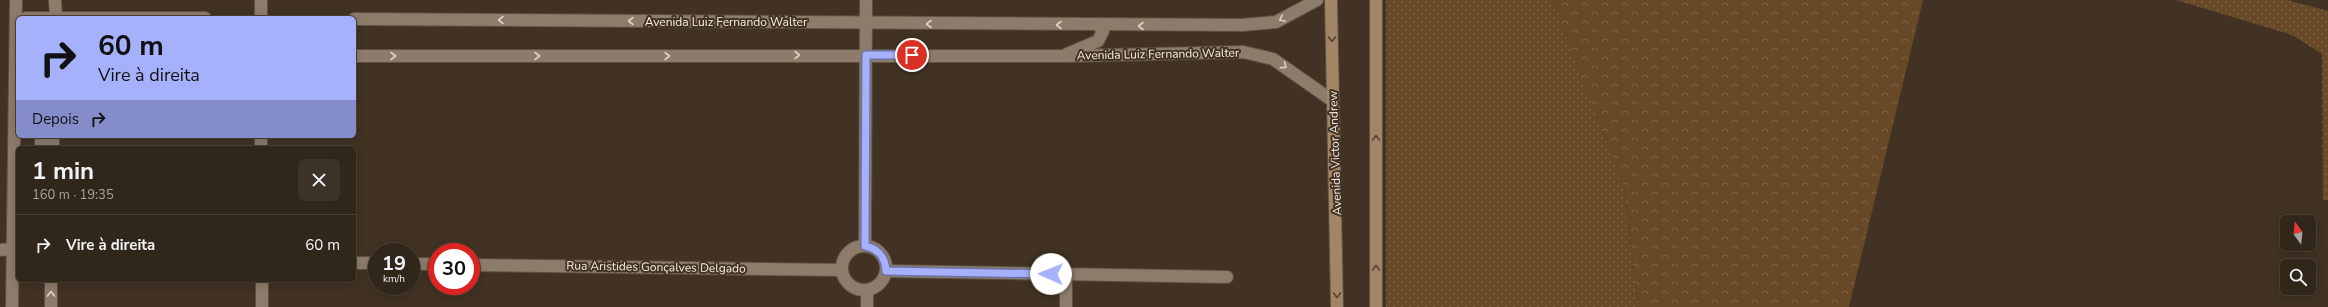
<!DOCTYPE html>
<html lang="pt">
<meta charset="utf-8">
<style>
body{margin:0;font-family:"Nunito Sans",sans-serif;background:#3d3227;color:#f1f3f6;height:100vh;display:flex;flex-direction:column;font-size:15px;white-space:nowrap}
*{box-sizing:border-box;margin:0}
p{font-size:13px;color:#a8a5a2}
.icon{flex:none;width:22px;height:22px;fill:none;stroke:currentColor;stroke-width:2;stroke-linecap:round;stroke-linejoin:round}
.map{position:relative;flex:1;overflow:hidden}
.side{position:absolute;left:16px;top:146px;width:340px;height:136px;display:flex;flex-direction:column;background:#31261a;border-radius:6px;box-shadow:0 2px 10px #0003,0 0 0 1px #4c4339}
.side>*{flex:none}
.banner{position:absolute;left:16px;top:16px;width:340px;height:122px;border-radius:6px;box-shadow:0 2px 10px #0003,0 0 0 1px #4c4339;background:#a6b1fc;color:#111;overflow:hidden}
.needle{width:26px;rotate:345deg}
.controls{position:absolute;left:2280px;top:215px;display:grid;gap:8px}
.controls a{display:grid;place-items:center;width:36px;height:36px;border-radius:6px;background:#31261a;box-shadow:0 2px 10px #0003,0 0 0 1px #4c4339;font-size:20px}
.speed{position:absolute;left:368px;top:243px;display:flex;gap:8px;font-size:20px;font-weight:700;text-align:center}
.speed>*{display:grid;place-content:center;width:52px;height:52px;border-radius:50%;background:#31261a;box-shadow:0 2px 10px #0003,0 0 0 1px #4c4339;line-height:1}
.speed small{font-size:10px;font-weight:400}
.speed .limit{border:6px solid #d22;background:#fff;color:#111}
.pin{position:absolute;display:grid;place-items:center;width:34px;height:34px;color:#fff;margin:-17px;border:2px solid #fff;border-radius:50%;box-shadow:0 1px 4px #0007}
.me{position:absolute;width:44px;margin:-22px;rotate:271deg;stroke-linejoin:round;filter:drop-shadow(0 0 3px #0008)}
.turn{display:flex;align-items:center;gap:14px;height:84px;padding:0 16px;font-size:18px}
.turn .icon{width:52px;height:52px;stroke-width:2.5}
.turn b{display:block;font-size:28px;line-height:34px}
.then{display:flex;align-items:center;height:38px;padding:0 16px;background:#0003;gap:8px;font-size:15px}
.round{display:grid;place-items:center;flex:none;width:42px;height:42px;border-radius:6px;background:#3d3227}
.summary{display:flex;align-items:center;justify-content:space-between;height:68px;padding:0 16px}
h1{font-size:24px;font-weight:700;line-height:30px}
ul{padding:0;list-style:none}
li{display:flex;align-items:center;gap:12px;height:60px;padding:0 16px;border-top:1px solid #4c4339}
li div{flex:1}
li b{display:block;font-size:15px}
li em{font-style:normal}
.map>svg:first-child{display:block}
</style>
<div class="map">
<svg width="2328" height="307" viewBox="0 0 2328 307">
<defs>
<pattern id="grass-dots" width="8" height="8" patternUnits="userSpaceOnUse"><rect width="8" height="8" fill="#674827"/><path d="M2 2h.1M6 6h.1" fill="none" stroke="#7e6346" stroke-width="1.8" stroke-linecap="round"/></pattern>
<pattern id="forest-crowns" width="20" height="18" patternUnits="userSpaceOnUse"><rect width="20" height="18" fill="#674827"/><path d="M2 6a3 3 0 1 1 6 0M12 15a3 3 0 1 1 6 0" fill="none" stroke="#7e6346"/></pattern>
</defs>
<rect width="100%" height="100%" fill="#413223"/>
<g fill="url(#grass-dots)">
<polygon points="1386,0 1552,0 1624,187 1638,307 1386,307"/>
<polygon points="2176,0 2287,0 2328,11 2328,200 2323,200 2322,54 2292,35"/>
</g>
<polygon fill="url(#forest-crowns)" points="1552,0 1923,0 1849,307 1638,307 1624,187"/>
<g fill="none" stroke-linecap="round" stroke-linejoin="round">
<defs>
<g id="street">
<polyline points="55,0 56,18"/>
<polyline points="26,18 205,18"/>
<polyline points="261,18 261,0"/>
<polyline points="354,19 1242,25 1276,22 1317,0"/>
<polyline points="1067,54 1098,41 1103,31 1098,25"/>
<polyline points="354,56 1064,56 1243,52 1273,59 1333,101"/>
<polyline points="261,136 261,148"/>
<polyline points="41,148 41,136"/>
<polyline points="53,148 53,136"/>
<polyline points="865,246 866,0"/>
<circle cx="864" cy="268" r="22"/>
<polyline points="0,250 12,249"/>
<polyline points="354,263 377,263"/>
<polyline points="411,264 437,264"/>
<polyline points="471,265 842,270"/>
<polyline points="886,271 1227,277"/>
<polyline points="1066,274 1066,307"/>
<polyline points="262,280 262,307"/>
<polyline points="12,307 16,0"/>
<polyline points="51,307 51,280"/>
<polyline points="867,307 867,290"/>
</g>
<g id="secondary">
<polyline points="1331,0 1337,307"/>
<polyline points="1376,0 1376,307"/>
</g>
</defs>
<use href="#street" stroke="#5e5143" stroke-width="14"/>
<use href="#secondary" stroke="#5e5143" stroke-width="14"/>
<use href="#street" stroke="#8e7c6b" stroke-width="12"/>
<use href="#secondary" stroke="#a28567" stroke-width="12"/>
</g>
<defs><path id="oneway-chevron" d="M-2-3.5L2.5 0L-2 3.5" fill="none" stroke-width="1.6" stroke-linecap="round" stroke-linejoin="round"/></defs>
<g stroke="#ded2c6">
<use href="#oneway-chevron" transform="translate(1282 19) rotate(155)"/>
<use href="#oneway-chevron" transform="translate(501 20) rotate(-180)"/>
<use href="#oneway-chevron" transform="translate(631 21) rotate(-180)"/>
<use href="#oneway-chevron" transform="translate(929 24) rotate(-180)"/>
<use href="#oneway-chevron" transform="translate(1059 25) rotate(-180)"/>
<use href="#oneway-chevron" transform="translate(1141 26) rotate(180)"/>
<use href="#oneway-chevron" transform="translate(797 55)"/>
<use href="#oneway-chevron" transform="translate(393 56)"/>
<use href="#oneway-chevron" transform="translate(537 56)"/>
<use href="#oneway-chevron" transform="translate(667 56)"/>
<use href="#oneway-chevron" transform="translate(1284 66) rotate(36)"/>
<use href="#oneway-chevron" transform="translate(51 294) rotate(-89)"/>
</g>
<g stroke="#544331">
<use href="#oneway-chevron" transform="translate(1332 39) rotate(89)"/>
<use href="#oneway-chevron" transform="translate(1376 138) rotate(-90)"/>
<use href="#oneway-chevron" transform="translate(1376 268) rotate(-90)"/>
<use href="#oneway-chevron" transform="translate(1337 295) rotate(90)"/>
</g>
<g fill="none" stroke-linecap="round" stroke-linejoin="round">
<defs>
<path id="route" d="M912,55H866L865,246C879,249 885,257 886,271L1051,274"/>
</defs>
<use href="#route" stroke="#6c73a4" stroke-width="10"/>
<use href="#route" stroke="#a6b1fc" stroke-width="7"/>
</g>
<g text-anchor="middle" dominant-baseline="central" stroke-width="4" stroke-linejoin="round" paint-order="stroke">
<g font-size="12" fill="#f8eee4" stroke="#413223">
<text x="726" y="22">Avenida Luiz Fernando Walter</text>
<text transform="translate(1158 54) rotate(-1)">Avenida Luiz Fernando Walter</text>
<text transform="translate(1335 153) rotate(-92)">Avenida Victor Andrew</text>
<text transform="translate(656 267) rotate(1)">Rua Aristides Gonçalves Delgado</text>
</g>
</g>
</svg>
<div class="controls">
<a><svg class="needle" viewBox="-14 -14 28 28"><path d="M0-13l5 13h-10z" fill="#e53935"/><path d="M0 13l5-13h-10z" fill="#a8a5a2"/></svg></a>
<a><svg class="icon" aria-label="search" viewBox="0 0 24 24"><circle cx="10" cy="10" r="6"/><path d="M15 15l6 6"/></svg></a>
</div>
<div class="speed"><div>19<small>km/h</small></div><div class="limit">30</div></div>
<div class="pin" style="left:912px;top:55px;background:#d93025"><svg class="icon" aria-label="arrive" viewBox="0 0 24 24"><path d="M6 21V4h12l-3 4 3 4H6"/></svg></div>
<svg class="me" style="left:1051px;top:274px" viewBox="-20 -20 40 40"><circle r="19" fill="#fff"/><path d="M0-13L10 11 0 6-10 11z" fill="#a6b1fc"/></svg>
<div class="banner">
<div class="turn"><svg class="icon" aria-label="right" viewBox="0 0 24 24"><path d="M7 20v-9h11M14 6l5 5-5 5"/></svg><div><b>60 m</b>Vire à direita</div></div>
<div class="then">Depois<svg class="icon" aria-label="right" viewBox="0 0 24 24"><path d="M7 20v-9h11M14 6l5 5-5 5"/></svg></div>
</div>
<section class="side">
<div class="summary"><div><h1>1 min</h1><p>160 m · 19:35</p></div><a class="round"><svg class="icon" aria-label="close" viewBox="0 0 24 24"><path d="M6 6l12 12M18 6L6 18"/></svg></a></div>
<ul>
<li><svg class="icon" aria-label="right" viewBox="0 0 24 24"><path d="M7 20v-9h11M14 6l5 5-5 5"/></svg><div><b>Vire à direita</b></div><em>60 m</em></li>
</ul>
</section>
</div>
